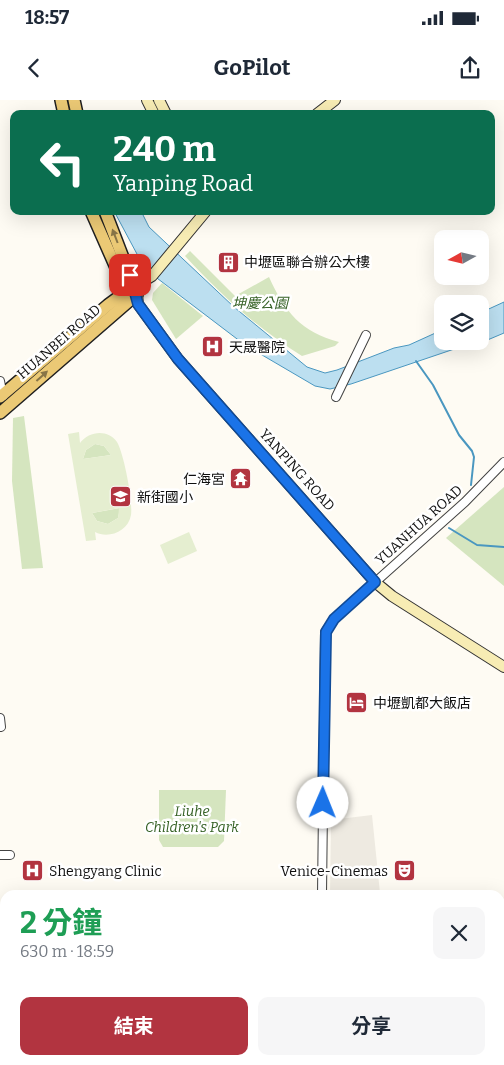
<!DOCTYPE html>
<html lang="zh-TW">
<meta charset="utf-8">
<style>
body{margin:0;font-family:Bitter,"Noto Sans TC",serif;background:#f6f6f7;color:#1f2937;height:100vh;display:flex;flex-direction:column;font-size:19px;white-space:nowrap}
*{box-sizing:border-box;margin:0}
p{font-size:16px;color:#747a83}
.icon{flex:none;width:28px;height:28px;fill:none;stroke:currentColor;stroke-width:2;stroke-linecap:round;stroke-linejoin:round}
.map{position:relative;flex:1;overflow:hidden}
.side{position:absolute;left:0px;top:790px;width:505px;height:175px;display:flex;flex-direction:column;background:#fff;border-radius:15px 15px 0 0;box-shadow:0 5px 20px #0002}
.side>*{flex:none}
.top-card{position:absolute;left:10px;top:10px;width:485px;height:105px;border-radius:10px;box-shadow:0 5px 20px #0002;background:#0b6e4f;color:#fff;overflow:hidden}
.needle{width:32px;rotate:262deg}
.controls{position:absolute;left:434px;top:130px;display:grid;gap:10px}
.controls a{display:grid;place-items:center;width:55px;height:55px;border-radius:10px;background:#fff;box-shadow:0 5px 20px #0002;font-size:25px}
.pin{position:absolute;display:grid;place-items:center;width:42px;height:42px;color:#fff;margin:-21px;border-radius:10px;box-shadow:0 2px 8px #0006}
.me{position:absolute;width:55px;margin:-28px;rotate:1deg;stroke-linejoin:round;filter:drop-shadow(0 0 4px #0008)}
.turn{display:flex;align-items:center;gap:18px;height:105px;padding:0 20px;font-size:22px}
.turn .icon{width:65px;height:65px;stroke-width:2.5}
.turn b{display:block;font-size:35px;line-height:42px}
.round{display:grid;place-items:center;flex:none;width:52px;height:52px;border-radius:10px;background:#f6f6f7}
.summary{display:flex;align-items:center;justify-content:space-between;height:85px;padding:0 20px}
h1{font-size:30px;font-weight:700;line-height:38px;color:#1e9e55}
.primary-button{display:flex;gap:10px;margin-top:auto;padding:10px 20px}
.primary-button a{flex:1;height:58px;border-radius:10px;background:#b23440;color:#fff;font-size:20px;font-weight:700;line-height:58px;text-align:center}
.primary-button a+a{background:#f6f6f7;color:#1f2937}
.status{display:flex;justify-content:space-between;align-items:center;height:35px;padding:0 25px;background:#fff;direction:ltr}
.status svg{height:14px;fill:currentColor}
header{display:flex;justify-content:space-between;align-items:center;height:65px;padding:0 20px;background:#fff;font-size:22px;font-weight:700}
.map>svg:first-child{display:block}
</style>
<div class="status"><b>18:57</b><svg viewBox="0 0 49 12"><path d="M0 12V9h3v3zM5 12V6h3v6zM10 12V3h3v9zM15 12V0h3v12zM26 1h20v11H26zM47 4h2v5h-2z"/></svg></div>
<header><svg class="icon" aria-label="back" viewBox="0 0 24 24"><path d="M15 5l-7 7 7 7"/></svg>GoPilot<svg class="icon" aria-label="share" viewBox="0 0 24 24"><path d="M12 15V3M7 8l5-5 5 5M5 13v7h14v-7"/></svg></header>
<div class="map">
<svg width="504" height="965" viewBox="0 0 504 965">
<rect width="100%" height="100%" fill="#fefbf3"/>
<g fill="#d5e5bf">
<path d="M190,151L235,196L269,177C285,212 301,232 339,242L335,246L302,256C258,229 220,194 185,156Z"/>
<polygon points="162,183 203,216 176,239 152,200 153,193"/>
<polygon points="24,316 43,468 22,469 12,381 13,318"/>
<polygon points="95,344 104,346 111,355 83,359 86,350"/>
<polygon points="504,387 504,486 446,438"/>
<polygon points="120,408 118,418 108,424 97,421 92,413"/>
<polygon points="159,690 226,690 224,741 218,747 163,747 159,740"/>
</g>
<g fill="#e5eed0" fill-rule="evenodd">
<path d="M79,332L80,343C89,331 108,329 117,342C124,354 133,401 131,415C128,432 108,439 95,432L96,440L86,441L68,334ZM95,344L104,346L111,355L83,359L86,350ZM119,408L118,418L108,424L97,421L92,413Z"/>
<polygon points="189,432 197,451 168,464 160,445"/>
</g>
<polygon fill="#eeeae1" points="372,715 380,793 330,795 331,720"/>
<polygon fill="#bcdff0" stroke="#4a97c0" points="114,111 141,111 149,127 234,207 307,267 325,273 337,270 394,248 409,245 442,230 442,241 480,241 480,213 504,202 504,233 478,244 472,243 351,284 330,289 315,286 245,245 145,169"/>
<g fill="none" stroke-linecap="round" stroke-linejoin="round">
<g stroke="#4a97c0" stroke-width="2">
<polyline points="416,261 433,285 459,335 472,351 474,357 471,385"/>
<polyline points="449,428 477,445 504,447"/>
</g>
<defs>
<g id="street">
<polyline points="0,281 3,296"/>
<polyline points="336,297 366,235"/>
<polyline points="0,618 1,627"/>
<polyline points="0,755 10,755"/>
<polyline points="322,795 325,532 334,519 465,402 504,362"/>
<polyline points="500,843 504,842"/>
<polyline points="0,875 5,875"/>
<polyline points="325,960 325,965"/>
</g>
<g id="secondary">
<polyline points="147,0 154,14"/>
<polyline points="159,0 166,14"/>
<polyline points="317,14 335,0"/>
<polyline points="142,183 137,194 138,204 178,259 375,482 392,496 504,567"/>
<polyline points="137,185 152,176 206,111"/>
</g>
<g id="primary">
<polyline points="61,0 64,14"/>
<polyline points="74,0 77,14"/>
<polyline points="91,111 129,197"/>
<polyline points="0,297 108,205 134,186"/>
<polyline points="0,313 137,194 105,111"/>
</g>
</defs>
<use href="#street" stroke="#424242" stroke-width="10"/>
<use href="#secondary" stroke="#313131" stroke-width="12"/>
<use href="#primary" stroke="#202020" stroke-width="14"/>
<use href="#street" stroke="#fff" stroke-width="8"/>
<use href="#secondary" stroke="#f7ecb4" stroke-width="10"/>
<use href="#primary" stroke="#ebc975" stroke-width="11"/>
</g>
<defs><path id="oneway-solid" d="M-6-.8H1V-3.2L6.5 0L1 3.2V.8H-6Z" transform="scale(1.25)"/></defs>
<g fill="#887547">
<use href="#oneway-solid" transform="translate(115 136) rotate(-111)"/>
<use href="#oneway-solid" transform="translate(42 276) rotate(-42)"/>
</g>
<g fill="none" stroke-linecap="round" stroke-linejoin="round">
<defs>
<polyline id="route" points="130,175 138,204 178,259 375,482 334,519 326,532 323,703"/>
</defs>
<use href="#route" stroke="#114b97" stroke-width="12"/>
<use href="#route" stroke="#1a73e8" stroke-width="9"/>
</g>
<defs>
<symbol id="building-square" viewBox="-11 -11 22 22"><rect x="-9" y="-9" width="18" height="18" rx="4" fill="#b23440" stroke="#fff"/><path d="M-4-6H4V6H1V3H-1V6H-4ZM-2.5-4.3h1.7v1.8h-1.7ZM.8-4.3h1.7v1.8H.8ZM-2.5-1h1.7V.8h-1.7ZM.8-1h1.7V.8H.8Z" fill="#fff"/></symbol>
<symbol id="hospital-square" viewBox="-11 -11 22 22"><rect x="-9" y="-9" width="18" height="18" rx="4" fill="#b23440" stroke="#fff"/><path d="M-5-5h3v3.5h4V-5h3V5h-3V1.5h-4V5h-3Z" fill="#fff"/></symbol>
<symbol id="temple-square" viewBox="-11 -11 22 22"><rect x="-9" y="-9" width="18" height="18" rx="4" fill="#b23440" stroke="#fff"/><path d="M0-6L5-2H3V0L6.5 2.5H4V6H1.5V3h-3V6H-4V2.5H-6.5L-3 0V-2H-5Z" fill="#fff"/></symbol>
<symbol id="school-square" viewBox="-11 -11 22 22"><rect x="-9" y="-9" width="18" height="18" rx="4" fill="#b23440" stroke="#fff"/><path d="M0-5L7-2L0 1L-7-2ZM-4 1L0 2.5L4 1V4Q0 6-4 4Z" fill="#fff"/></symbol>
<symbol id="hotel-square" viewBox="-11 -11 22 22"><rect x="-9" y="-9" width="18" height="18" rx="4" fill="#b23440" stroke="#fff"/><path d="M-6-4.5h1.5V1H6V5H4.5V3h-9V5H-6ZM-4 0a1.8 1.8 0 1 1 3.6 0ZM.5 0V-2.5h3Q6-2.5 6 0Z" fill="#fff"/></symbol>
<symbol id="theatre-square" viewBox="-11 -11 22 22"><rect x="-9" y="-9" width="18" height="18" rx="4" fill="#b23440" stroke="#fff"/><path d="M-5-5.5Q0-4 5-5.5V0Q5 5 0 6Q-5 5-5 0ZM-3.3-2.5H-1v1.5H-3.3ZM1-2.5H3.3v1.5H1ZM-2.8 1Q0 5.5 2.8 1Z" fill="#fff"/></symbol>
</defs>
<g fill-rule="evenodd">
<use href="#building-square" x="216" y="150" width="25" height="25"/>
<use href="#hospital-square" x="200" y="234" width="25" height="25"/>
<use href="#temple-square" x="228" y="366" width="25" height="25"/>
<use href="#school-square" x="108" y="384" width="25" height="25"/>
<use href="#hotel-square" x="344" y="590" width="25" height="25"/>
<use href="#hospital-square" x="20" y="758" width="25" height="25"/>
<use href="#theatre-square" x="392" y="758" width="25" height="25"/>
</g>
<g text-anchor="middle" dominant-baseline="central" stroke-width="5" stroke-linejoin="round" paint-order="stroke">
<g font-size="14" fill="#0f0f0f" stroke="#fff" text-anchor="start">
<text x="244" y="162">中壢區聯合辦公大樓</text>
<text x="229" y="247">天晟醫院</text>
<text x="225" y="379" text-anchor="end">仁海宮</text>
<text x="137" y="397">新街國小</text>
<text x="373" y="603">中壢凱都大飯店</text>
<text x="49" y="771">Shengyang Clinic</text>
<text x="388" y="771" text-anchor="end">Venice-Cinemas</text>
</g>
<g font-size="14" font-style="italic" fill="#356125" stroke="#fff">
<text x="260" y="203">坤慶公園</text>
<text x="192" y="711">Liuhe<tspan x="192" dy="16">Children's Park</tspan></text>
</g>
<g font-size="14" fill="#0f0f0f" stroke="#fff">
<text transform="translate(59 242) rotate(-41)">HUANBEI ROAD</text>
<text transform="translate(297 370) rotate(48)">YANPING ROAD</text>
<text transform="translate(419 425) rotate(-42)">YUANHUA ROAD</text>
</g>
</g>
</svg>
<div class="controls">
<a><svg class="needle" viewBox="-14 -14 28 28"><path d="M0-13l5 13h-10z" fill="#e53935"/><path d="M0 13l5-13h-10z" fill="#747a83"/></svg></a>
<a><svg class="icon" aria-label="layers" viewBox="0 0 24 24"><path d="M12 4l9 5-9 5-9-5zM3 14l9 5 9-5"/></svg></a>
</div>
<div class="pin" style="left:130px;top:175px;background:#d93025"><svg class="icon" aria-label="arrive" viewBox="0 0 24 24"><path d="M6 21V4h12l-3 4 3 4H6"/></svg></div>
<svg class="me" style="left:323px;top:703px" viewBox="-20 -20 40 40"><circle r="19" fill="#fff"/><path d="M0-13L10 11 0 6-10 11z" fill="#1a73e8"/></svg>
<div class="top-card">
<div class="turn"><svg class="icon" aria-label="left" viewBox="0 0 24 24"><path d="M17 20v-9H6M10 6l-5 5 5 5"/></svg><div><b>240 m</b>Yanping Road</div></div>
</div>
<section class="side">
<div class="summary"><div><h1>2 分鐘</h1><p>630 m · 18:59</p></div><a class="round"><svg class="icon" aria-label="close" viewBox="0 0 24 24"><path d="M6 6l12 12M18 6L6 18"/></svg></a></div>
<div class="primary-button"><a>結束</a><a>分享</a></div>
</section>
</div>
